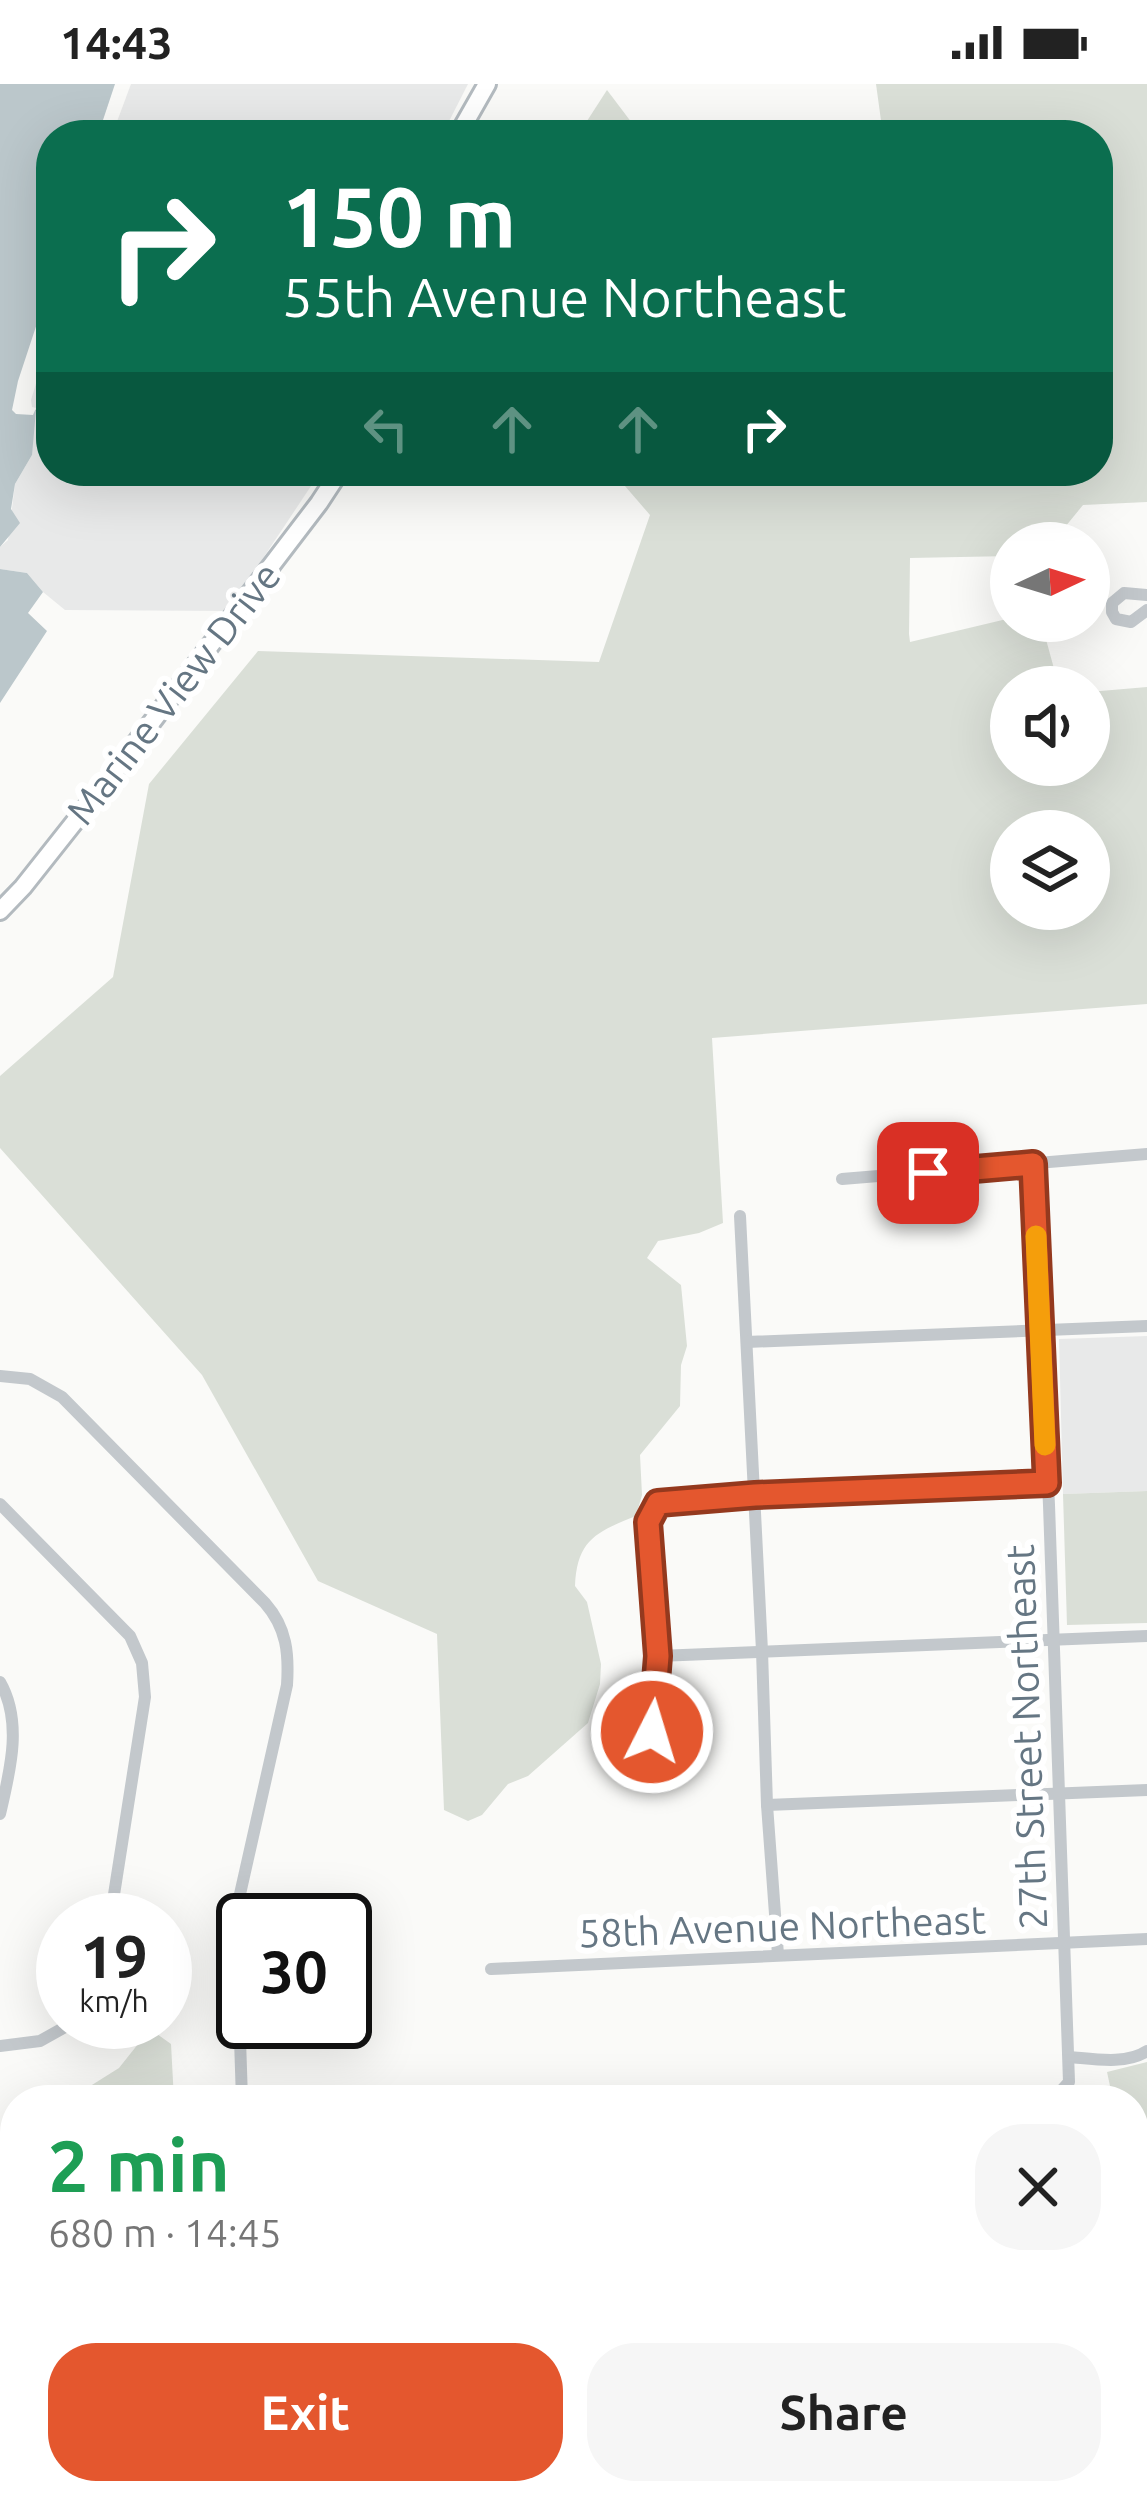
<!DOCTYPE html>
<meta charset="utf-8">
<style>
body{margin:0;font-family:Ubuntu,sans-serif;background:#f6f6f6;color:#222;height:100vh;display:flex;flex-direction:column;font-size:45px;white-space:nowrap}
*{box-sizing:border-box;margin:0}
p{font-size:39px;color:#767676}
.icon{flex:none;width:66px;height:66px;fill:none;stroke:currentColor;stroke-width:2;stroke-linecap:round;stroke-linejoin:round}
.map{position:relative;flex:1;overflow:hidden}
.side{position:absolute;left:0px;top:2001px;width:1149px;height:420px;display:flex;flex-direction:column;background:#fff;border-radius:48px 48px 0 0;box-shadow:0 12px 48px #0002}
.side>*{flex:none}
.hud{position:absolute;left:36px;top:36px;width:1077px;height:366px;border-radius:48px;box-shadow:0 12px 48px #0002;background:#0b6e4f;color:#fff;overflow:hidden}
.needle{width:78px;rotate:86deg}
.controls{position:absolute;left:990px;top:438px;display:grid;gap:24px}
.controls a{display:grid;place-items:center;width:120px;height:120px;border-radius:50%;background:#fff;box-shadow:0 12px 48px #0002;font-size:60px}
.speed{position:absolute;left:36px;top:1809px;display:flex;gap:24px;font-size:60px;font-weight:700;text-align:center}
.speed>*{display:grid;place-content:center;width:156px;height:156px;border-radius:50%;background:#fff;box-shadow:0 12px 48px #0002;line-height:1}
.speed small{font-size:30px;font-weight:400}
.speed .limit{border:6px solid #111;border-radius:18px;background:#fff;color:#111}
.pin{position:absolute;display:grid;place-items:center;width:102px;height:102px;color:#fff;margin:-51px;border-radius:24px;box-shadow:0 6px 18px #0006}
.me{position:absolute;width:132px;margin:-66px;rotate:5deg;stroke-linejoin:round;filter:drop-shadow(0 0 9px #0008)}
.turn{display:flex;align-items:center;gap:42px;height:252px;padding:0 48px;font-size:54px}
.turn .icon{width:156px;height:156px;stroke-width:2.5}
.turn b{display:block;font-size:84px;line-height:102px}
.lanes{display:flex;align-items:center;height:114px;padding:0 48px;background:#0003;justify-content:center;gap:60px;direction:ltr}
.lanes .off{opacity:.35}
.round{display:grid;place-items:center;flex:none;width:126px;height:126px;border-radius:48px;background:#f6f6f6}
.head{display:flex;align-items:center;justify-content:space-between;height:204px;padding:0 48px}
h1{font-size:72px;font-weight:700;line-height:90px;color:#1e9e55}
.primary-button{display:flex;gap:24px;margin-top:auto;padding:24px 48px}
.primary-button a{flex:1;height:138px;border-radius:48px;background:#e4572e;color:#fff;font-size:48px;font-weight:700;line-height:138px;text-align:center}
.primary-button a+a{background:#f6f6f6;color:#222}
.status{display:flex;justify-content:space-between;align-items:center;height:84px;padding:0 60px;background:#fff;direction:ltr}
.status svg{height:33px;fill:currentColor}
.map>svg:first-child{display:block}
</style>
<div class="status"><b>14:43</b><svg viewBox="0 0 49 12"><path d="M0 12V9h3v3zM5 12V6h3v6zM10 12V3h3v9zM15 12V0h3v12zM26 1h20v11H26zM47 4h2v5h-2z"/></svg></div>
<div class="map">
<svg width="1147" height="2421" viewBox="0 0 1147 2421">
<rect width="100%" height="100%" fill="#fafaf8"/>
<g fill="#e8e9e9">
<polygon points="127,0 468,0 442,51 109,51"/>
<polygon points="51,236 51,387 321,387 228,527 65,526 43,508 27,489 0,485 0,463 8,456 15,400 32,371 28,323"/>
<polygon points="1147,1252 1147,1407 1063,1410 1059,1255"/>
</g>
<g fill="#dadfd7" fill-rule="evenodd">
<path d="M876,0H1147V418L1083,421L1052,459H1011V472L910,474L909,550L910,558L1011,534V537H1041L1059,603H1011V681H1089V608L1147,603V920L712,954L723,1139L699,1149L658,1157L647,1174L681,1201L687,1262L681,1281L680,1322L640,1371L642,1411L636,1432C596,1448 577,1456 575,1502L587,1518L601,1580L600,1600L588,1639L528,1692L508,1700L482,1731L468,1737L444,1726L437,1550L318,1497L202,1291L0,1064V992L113,893L149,700L258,567L599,578L650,431L612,387H1098V51H883ZM1011,747H1089V825H1011Z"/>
<polygon points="607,6 641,51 578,51"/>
<polygon points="1147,1407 1147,1539 1067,1541 1063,1410"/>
<polygon points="150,1945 171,1960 174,2016 68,2016 119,1984"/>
<polygon points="1147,1978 1147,2145 1134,2164 1134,2016 1113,2016 1107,1988"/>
<polygon points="0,2085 15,2091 15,2406 795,2406 794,2421 0,2421"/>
<polygon points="1134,2239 1147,2242 1147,2320 1134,2322"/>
<polygon points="896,2406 1015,2406 1017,2421 901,2421"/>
</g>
<g fill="#bbc7cb">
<polygon points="0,0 127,0 109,51 51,51 51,236 28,323 36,326 32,371 15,400 11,425 20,439 0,463"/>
<polygon points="0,485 27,489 43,508 28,529 47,547 0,619"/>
</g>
<g fill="#fafaf8">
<polygon points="115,0 131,0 112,51 98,51"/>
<polygon points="51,197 51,250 31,316 32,323 36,324 33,331 16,330 12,326 18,297"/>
</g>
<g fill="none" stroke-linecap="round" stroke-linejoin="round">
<defs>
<g id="secondary">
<polyline points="458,51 487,0"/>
<polyline points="0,827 23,803 103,702 319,419 340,387"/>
</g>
<g id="primary">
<polyline points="0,2067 15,2073"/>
<polyline points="1134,2178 1147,2177"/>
</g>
</defs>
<use href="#secondary" stroke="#b3babf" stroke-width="22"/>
<use href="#primary" stroke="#b5babe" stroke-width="24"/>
<g stroke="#c3c8cc" stroke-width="12">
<polyline points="1147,511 1124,509 1112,519 1112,528 1116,535 1131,538 1147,526"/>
<polyline points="842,1095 1147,1070"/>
<polyline points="740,1132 762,1567 767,1721 778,1871"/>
<polyline points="747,1258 1147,1242"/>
<path d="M0,1292L30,1295L62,1313L265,1519C287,1544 289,1570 287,1601L238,1819L237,1863L242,2016"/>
<polyline points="0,1420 130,1552 142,1579 145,1613 110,1836"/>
<polyline points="658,1572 1147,1552"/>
<path d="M0,1598C23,1638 10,1687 0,1730"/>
<path d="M645,1670C669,1597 654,1514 648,1439L658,1419L755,1411L1047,1398"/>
<polyline points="767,1721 1147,1706"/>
<polyline points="491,1885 1147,1855"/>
<polyline points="0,1962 40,1957 74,1938"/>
<path d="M1070,1973C1094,1975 1126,1981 1147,1967"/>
<polyline points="916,2016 1059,2009 1069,1998 1049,1421 1033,1080"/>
<polyline points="1134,2328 1147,2325"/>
<polyline points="1099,2412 1100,2406"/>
</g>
<use href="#secondary" stroke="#fff" stroke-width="16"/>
<use href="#primary" stroke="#fff" stroke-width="18"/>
</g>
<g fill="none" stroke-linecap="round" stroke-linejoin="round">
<defs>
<polyline id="route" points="652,1648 658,1572 648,1438 658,1419 755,1411 1047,1399 1033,1080 928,1089"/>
</defs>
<use href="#route" stroke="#94391e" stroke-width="30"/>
<use href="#route" stroke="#e4572e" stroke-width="21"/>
<polyline stroke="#f59e0b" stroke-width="21" points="1036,1152 1045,1361"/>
</g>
<g text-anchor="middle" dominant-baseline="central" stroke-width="12" stroke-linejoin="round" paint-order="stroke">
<g font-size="39" fill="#657683" stroke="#fff">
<text transform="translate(173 609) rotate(-52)">Marine View Drive</text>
<text transform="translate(1026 1653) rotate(-92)">27th Street Northeast</text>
<text transform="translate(782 1842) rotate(-2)">58th Avenue Northeast</text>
</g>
</g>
</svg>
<div class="controls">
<a><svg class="needle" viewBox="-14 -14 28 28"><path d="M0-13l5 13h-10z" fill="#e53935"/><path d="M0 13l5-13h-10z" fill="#767676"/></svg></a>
<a><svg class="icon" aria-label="sound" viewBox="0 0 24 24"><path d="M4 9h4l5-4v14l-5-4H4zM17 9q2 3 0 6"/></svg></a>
<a><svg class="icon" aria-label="layers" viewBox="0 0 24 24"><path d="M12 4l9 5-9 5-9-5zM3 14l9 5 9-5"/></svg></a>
</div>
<div class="speed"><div>19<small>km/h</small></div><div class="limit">30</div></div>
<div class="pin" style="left:928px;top:1089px;background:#d93025"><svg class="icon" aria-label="arrive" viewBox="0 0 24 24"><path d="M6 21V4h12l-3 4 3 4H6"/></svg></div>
<svg class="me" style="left:652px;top:1648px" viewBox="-20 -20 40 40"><circle r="17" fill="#e4572e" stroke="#fff" stroke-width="3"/><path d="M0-11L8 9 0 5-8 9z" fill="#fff"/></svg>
<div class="hud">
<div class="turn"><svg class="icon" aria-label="right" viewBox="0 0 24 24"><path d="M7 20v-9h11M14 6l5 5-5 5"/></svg><div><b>150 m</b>55th Avenue Northeast</div></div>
<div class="lanes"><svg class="icon off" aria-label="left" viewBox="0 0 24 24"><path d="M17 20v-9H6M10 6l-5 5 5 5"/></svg><svg class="icon off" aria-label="ahead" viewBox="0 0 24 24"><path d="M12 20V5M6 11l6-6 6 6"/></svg><svg class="icon off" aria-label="ahead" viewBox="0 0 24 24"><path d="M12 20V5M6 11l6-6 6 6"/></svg><svg class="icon" aria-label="right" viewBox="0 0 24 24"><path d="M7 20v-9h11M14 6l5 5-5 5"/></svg></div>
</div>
<section class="side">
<div class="head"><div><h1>2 min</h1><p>680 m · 14:45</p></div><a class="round"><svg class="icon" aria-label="close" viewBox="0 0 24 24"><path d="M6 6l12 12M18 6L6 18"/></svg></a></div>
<div class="primary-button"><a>Exit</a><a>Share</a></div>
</section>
</div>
